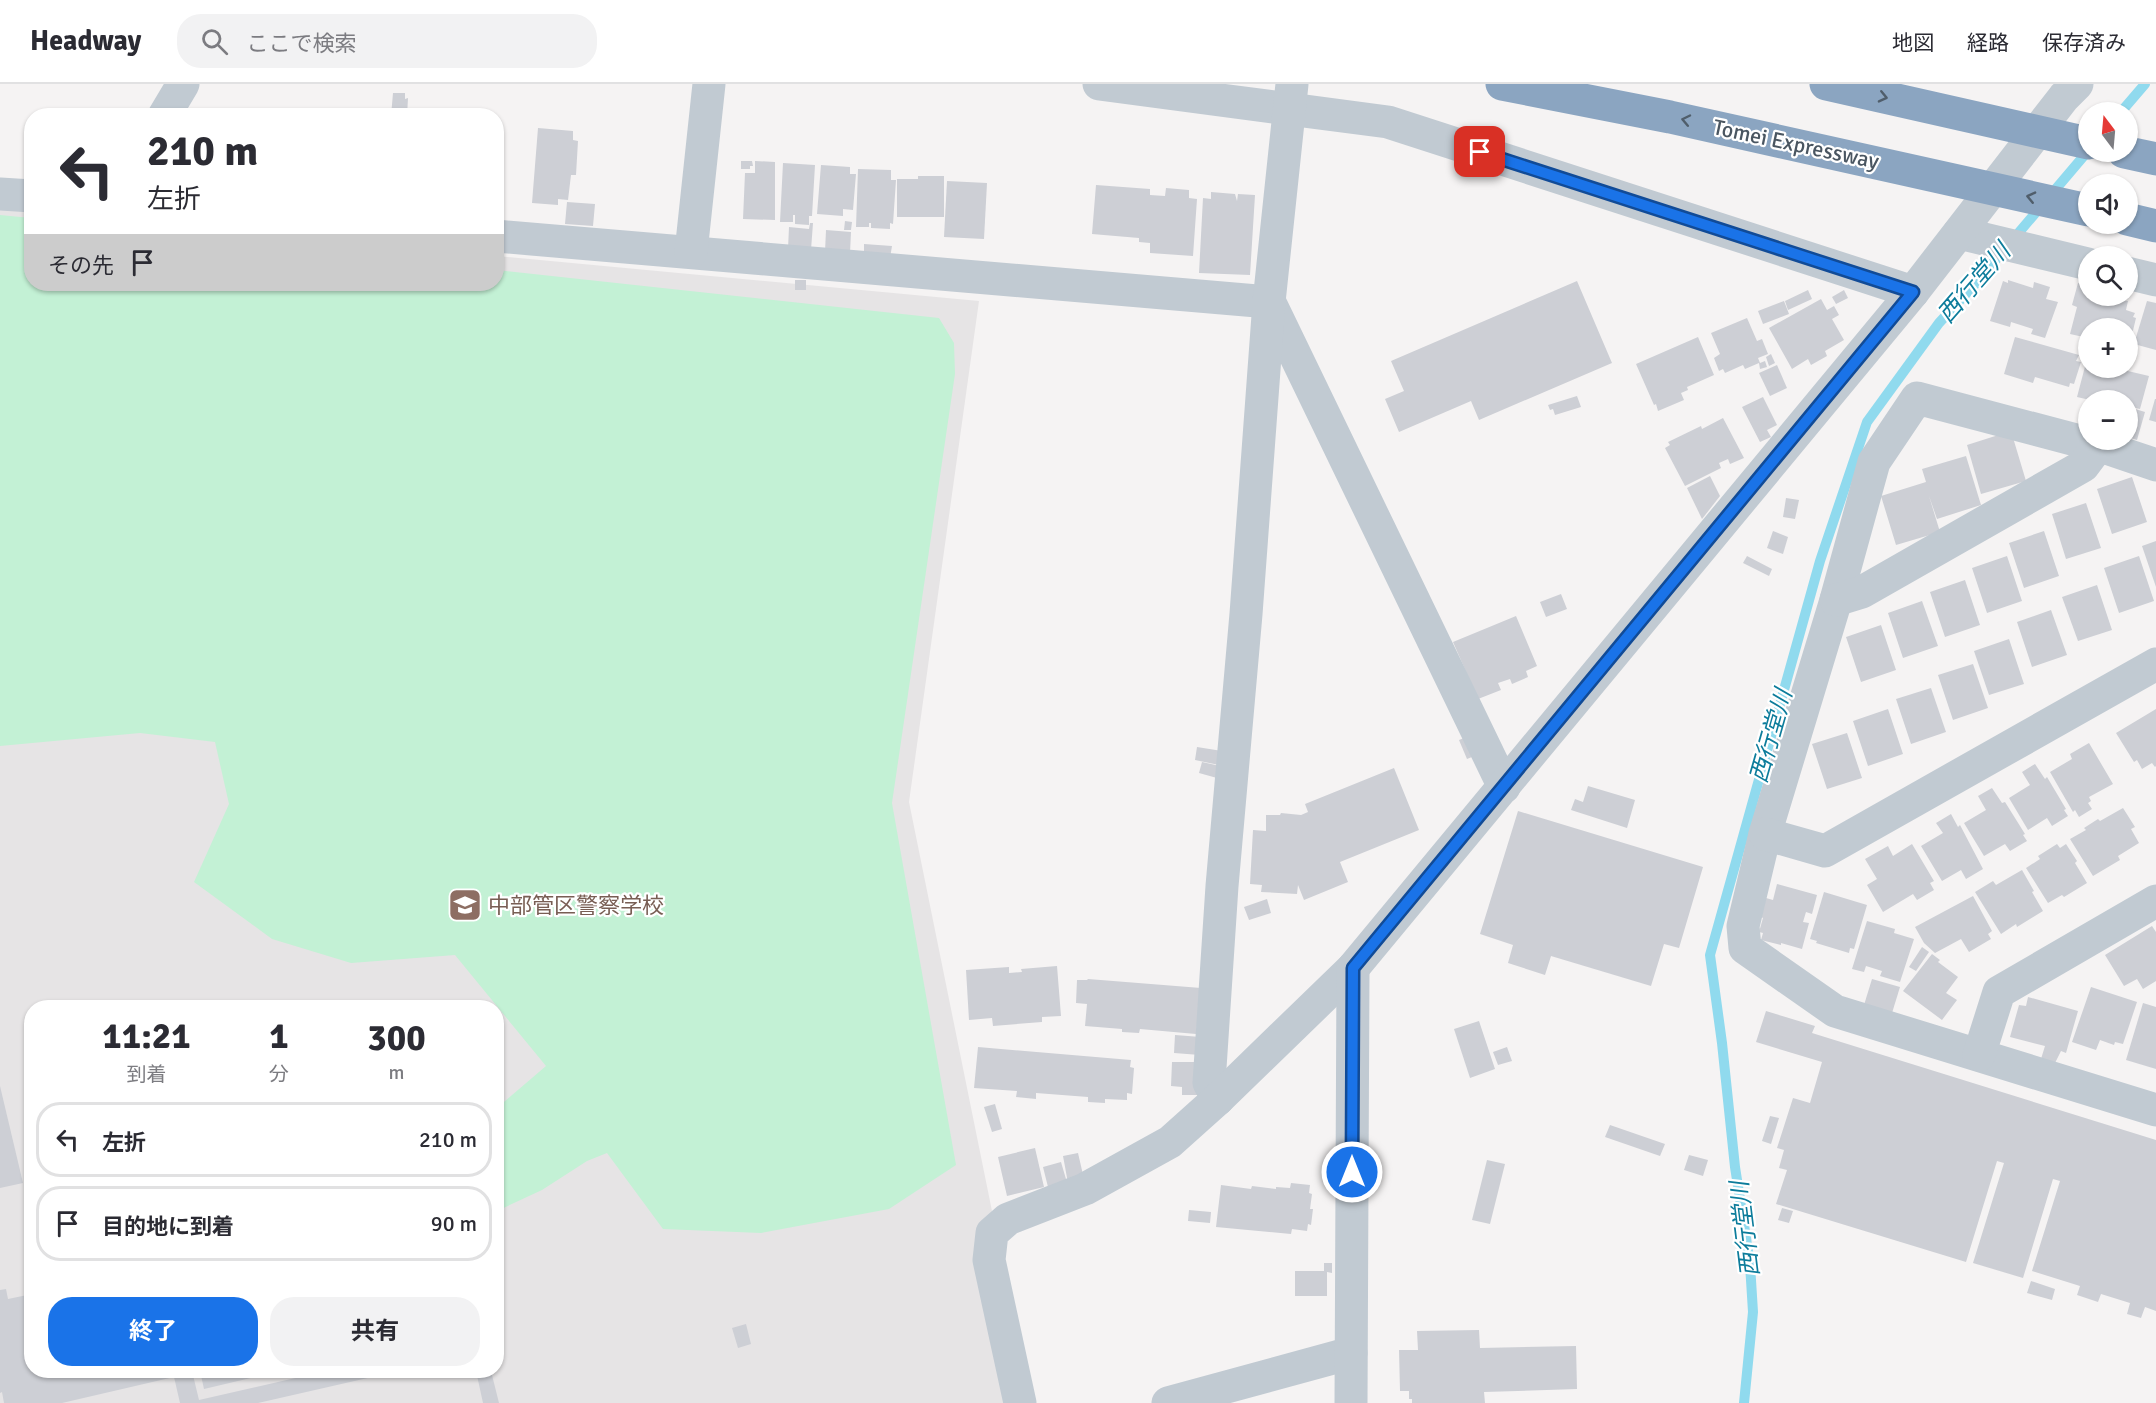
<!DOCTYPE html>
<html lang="ja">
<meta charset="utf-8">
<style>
body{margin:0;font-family:Signika,"Noto Sans JP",sans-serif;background:#f2f2f3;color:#2b2b33;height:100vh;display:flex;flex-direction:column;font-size:22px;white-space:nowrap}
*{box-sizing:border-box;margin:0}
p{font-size:20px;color:#7c7c81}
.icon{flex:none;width:33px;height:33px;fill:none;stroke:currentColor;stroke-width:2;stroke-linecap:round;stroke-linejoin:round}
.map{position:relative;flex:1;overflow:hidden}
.side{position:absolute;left:24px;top:916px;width:480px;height:378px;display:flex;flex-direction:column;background:#fff;border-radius:24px;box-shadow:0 2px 4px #0004}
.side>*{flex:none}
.top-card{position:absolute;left:24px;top:24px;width:480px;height:183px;border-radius:24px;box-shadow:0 2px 4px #0004;background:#fff;color:#2b2b33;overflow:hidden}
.needle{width:39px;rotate:344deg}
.fabs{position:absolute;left:2078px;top:18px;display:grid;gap:12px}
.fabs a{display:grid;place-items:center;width:60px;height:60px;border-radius:50%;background:#fff;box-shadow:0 2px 4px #0004;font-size:30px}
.pin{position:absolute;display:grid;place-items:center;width:51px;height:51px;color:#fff;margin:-26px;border-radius:12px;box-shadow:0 3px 9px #0006}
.me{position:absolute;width:66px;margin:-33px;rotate:0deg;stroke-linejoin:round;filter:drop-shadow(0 0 4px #0008)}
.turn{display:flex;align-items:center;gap:21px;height:126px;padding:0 24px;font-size:27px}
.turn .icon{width:78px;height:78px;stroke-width:2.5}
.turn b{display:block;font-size:42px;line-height:51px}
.then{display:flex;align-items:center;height:57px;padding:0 24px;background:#0003;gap:12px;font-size:22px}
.eta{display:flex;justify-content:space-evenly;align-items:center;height:102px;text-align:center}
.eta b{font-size:36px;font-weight:700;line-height:42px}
.cta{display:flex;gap:12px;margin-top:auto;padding:12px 24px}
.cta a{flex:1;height:69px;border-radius:24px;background:#1a73e8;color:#fff;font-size:24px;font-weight:700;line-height:69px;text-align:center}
.cta a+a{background:#f2f2f3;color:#2b2b33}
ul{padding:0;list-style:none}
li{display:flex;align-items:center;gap:18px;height:75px;margin:0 12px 9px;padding:0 12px;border:3px solid #e1e1e2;border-radius:24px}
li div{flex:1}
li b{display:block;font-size:22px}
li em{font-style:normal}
header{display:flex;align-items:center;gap:36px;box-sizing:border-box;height:84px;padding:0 30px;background:#fff;border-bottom:2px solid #e1e1e2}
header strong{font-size:28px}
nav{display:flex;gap:33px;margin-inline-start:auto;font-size:21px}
.search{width:420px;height:54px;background:#f2f2f3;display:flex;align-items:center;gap:15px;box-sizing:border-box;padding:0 21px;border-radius:24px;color:#7c7c81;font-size:22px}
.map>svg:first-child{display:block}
</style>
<header>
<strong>Headway</strong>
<div class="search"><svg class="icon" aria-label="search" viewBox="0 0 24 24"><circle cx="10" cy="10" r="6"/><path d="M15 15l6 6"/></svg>ここで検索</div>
<nav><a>地図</a><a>経路</a><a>保存済み</a></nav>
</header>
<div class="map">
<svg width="2156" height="1319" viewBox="0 0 2156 1319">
<rect width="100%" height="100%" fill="#f5f3f3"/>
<path fill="#e6e4e5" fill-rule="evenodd" d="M0,125L31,128L32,200H496L497,172L979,217L909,718L992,1127L977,1157L1007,1319H0ZM32,924H496V1287H32Z"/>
<polygon fill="#c3f1d5" points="0,131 31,134 32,200 496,200 497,186 939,234 954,259 955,290 892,719 956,1081 889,1125 761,1149 663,1145 607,1069 587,1077 542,1106 497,1127 497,1024 546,982 455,871 351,879 272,855 194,798 229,720 215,658 140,649 0,662"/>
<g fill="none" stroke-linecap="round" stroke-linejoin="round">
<g stroke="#90daee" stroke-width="10">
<polyline points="2121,28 2145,0"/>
<polyline points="1744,1319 1753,1228 1750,1180 1735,1083 1722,959 1710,871 1820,477 1867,338 1939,239 1976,199 2088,67"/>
</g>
</g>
<g fill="#cdcfd5">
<polygon points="393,9 405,9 405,15 408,14 407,32 391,32"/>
<polygon points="538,44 573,47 573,56 578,57 576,91 571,91 568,116 558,115 558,121 532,119"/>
<polygon points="741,77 752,77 753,82 750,82 750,85 741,85"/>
<polygon points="755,77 775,78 775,136 743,135 745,89 755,89"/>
<polygon points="783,79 815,81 812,132 809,132 809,141 795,140 795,131 793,131 793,138 780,138"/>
<polygon points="821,81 850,83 850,90 856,90 853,126 843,125 843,132 817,130"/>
<polygon points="858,85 891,86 891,96 896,96 893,140 890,139 890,145 871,144 871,139 869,139 869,143 856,143"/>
<polygon points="918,92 944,92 944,133 897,133 897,95 918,95"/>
<polygon points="947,97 987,99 984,155 944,153"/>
<polygon points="1096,101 1150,105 1150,111 1165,112 1166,104 1189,106 1189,114 1197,115 1193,172 1150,169 1150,159 1139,158 1139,154 1092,150"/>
<polygon points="1211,108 1235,110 1237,117 1238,110 1255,111 1250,191 1199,189 1203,114 1211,115"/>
<polygon points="567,118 595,120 593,142 565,140"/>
<polygon points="845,137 852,138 851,146 844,146"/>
<polygon points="810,139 813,139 811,166 788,165 789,143 809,145"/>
<polygon points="826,146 851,148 850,169 825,168"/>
<polygon points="864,160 892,162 890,174 864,171"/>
<rect x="795" y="196" width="11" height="10"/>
<polygon points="2008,196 2033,204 2034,198 2050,203 2046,215 2058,218 2045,254 2031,250 2033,245 2011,238 2010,243 1990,237 2003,197 2008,199"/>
<polygon points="1577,197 1612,279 1479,336 1471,317 1399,348 1385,315 1404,307 1391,277"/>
<polygon points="2078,199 2088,202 2088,212 2122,212 2121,216 2128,217 2126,226 2135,229 2133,233 2136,234 2130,259 2127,258 2127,244 2088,244 2088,254 2070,250 2077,223 2072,221"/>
<polygon points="1808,206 1812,215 1788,226 1785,217"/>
<polygon points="1844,206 1848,214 1836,220 1832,213"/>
<polygon points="1821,215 1827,226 1834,222 1839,231 1832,235 1844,256 1825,267 1827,272 1811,281 1808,275 1792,285 1769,244"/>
<polygon points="1784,217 1789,230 1763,240 1758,227"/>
<polygon points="2147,217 2156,219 2156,266 2134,260"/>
<polygon points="1747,234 1757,257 1762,255 1768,270 1758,274 1760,279 1765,277 1767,283 1760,285 1759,279 1745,285 1743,281 1725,289 1723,285 1719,287 1714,274 1720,270 1711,249"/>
<polygon points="1698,253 1714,291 1687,303 1688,306 1681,309 1684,316 1658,327 1656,320 1654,321 1636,280"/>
<polygon points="2015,253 2079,271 2076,277 2081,278 2074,300 2070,299 2069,303 2035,293 2033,299 2004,290"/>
<polygon points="1771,270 1775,279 1769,282 1766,273"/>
<polygon points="2087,275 2088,284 2115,284 2149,292 2140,325 2127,322 2127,316 2090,316 2077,313"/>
<polygon points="1777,281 1787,304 1770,312 1759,289"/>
<polygon points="1577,312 1581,323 1555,331 1553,325 1550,326 1548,321"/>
<polygon points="1763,313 1777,341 1767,346 1771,353 1760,358 1742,323"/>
<polygon points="2155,315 2156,315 2156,338 2149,336"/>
<polygon points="2132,324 2145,328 2137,356 2127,353 2127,340"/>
<polygon points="1723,334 1744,374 1730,380 1728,375 1719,379 1721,384 1685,402 1665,364 1670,361 1668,358 1701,342 1702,345"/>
<polygon points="2011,347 2026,397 1981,410 1967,361"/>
<polygon points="1966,372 1981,421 1937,435 1929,412 1940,448 1896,461 1881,412 1926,398 1922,385"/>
<polygon points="1710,392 1720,412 1702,435 1687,404"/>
<polygon points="2132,393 2147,438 2112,450 2097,405"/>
<polygon points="1786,414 1799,416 1795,435 1783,433"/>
<polygon points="2086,419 2101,464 2066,475 2052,430"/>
<polygon points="1773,447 1788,453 1783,470 1767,464"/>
<polygon points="2044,447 2059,492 2024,504 2009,459"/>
<polygon points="2156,457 2156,503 2142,462"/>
<polygon points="1747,472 1772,485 1769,492 1743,479"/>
<polygon points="2007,472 2022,517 1987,529 1972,484"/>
<polygon points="2139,472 2154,517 2119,529 2104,484"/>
<polygon points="1965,496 1980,541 1945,553 1930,508"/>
<polygon points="2097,501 2112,546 2078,557 2062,513"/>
<polygon points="1561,510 1567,525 1546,533 1540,518"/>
<polygon points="1922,517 1938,562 1903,574 1888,529"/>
<polygon points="2051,526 2067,571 2032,583 2017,538"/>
<polygon points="1516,532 1537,582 1526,587 1528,593 1512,600 1510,595 1498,599 1501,606 1478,615 1453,558"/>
<polygon points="1881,541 1896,586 1861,598 1846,553"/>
<polygon points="2009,555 2024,600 1989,611 1974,567"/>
<polygon points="1973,580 1988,624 1953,636 1938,591"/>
<polygon points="1931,604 1946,648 1911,660 1896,615"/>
<polygon points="1888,625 1903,670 1868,682 1853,637"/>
<polygon points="2156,625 2156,682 2155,683 2152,679 2142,685 2137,676 2134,678 2116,649"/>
<polygon points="1847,649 1862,694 1827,705 1812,660"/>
<polygon points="1469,652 1477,671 1467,675 1459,656"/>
<polygon points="2089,659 2113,700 2089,713 2091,717 2088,719 2092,725 2079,733 2075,726 2073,728 2050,688 2072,675 2070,670"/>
<polygon points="1197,663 1222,667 1219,681 1195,676"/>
<polygon points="1202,678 1220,682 1217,694 1199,689"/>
<polygon points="2035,680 2045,695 2047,693 2066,725 2064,726 2068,732 2052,742 2047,734 2028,746 2009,714 2030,701 2022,688"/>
<polygon points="1394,684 1419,746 1340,778 1348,798 1304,816 1298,801 1297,810 1261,808 1262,801 1250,800 1253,746 1266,747 1266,731 1280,731 1281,729 1301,731 1308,728 1305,720"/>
<polygon points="1588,702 1635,716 1627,744 1571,726 1575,715 1583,718"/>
<polygon points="1992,704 2002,719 2005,718 2025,750 2023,751 2027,757 2010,767 2005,760 1984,772 1964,739 1986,726 1978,712"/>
<polygon points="2123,724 2135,743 2131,745 2139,759 2118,772 2120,776 2093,792 2070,755 2086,746 2084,744 2098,735 2100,737"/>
<polygon points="1518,727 1703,783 1679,864 1664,860 1651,902 1551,872 1545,891 1508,879 1513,861 1480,850"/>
<polygon points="1951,730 1958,743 1960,741 1983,785 1966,795 1961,786 1942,797 1921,762 1943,749 1936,739"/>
<polygon points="1912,760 1934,797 1930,799 1934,806 1917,816 1913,810 1883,828 1867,801 1877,795 1865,775 1888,762 1893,772"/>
<polygon points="2057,760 2060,764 2066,760 2077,777 2075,779 2087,799 2064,813 2062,811 2048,819 2026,784 2040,775 2038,772"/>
<polygon points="2022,786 2034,807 2032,808 2043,827 2017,843 2016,840 2001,850 1975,808 1993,797 1996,801"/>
<polygon points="1777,800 1817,811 1812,830 1806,828 1803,838 1809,839 1802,865 1781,859 1781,861 1761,856 1763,849 1759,848 1763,834 1761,833 1766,814 1773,816"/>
<polygon points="1824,808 1867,821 1854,865 1850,864 1849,869 1816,859 1817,857 1810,855"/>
<polygon points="1973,812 1992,847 1988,850 1991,855 1969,868 1961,855 1935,869 1924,859 1915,843"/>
<polygon points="1267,815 1271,829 1249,836 1244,823"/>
<polygon points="1867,837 1895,845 1894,849 1914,855 1900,898 1880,892 1882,887 1866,882 1864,888 1852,885"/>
<polygon points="2152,842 2156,848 2156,897 2143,905 2137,895 2124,902 2105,871"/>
<polygon points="1922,863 1929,868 1916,887 1909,883"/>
<polygon points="1932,870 1940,876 1938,878 1958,893 1946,909 1957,916 1942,936 1903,907"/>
<polygon points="1057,882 1061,932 1042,933 1042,938 993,942 992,934 969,936 966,886 1009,883 1009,889 1022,888 1021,885"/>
<polygon points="1088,895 1201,904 1196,950 1140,945 1139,949 1122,948 1122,945 1085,942 1087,920 1076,919 1077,896 1087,896"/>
<polygon points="1872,895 1900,903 1892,929 1864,921"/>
<polygon points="2091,903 2137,918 2123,960 2115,958 2114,961 2100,956 2096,966 2072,958"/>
<polygon points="2028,913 2078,927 2066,969 2061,967 2055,979 2041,975 2045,962 2010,953 2019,921 2026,922"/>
<polygon points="2143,919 2156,923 2156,985 2126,976"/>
<polygon points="1766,927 1815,942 1812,949 2156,1056 2156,1227 2145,1223 2141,1234 2127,1230 2130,1219 2101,1210 2098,1218 2077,1211 2080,1202 2032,1187 2060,1097 2053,1095 2023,1194 1973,1179 2004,1079 1997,1077 1966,1178 1776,1120 1787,1086 1779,1084 1784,1066 1777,1064 1793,1014 1810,1019 1822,978 1756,958"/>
<polygon points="1479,937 1495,985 1470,994 1454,945"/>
<polygon points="1175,951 1201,953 1200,971 1174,969"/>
<polygon points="978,963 1131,976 1130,983 1134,984 1132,1010 1127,1009 1127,1016 1105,1015 1105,1019 1088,1018 1088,1013 1036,1009 1036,1015 1016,1013 1017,1007 974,1004"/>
<polygon points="1507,963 1512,977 1498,981 1493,968"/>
<polygon points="1172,978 1199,978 1198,1011 1182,1011 1182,1003 1171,1002"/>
<polygon points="0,1002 23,1099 0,1104"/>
<polygon points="995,1020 1002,1045 992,1048 984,1023"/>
<polygon points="1770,1032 1779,1034 1771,1060 1762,1057"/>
<polygon points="1610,1041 1665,1060 1660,1072 1605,1053"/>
<polygon points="1035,1064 1044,1103 1007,1112 998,1073"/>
<polygon points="1078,1069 1084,1095 1068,1099 1063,1072"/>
<polygon points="1689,1071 1708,1076 1703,1092 1684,1086"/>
<polygon points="1487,1076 1505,1080 1490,1140 1472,1136"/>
<polygon points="1061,1078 1068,1102 1049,1107 1043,1083"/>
<polygon points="1291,1099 1310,1101 1309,1109 1312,1110 1310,1125 1313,1125 1311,1141 1308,1140 1307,1147 1292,1145 1291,1150 1216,1143 1221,1101 1251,1105 1252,1102 1276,1105 1276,1103 1290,1104"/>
<polygon points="1782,1124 1793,1127 1789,1139 1778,1136"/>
<polygon points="1189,1126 1211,1128 1210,1139 1188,1137"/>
<polygon points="1324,1179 1332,1179 1332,1189 1327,1188 1327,1212 1295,1212 1295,1187 1324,1187"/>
<polygon points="2031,1197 2055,1205 2052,1216 2027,1209"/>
<polygon points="6,1205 8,1215 32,1210 32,1287 192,1287 199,1316 326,1287 394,1288 258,1319 180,1319 174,1293 62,1319 4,1319 2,1308 0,1309 0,1206"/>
<polygon points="746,1240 751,1260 738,1264 732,1244"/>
<polygon points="1479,1246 1480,1264 1576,1262 1577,1305 1484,1308 1485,1319 1412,1319 1412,1315 1409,1315 1409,1307 1400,1307 1399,1266 1418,1266 1417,1247"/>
<polygon points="200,1287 263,1287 264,1291 204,1305"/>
<polygon points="476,1287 491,1287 499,1319 483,1319"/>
</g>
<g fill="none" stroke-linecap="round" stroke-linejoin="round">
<g stroke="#c1cad2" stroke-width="33">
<polyline points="1099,0 1388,38 1913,208"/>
<polyline points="164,32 183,0"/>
<polyline points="0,110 32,112"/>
<polyline points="1959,149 2088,180"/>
<polyline points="496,152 1269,218"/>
<polyline points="691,168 709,0"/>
<polyline points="2127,189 2156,196"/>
<polyline points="1270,219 1504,703"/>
<polyline points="2156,381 2106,364 1917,314 1874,378 1836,516 1765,750 1743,842 1745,864 1835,927 2156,1026"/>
<polyline points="1836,516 1862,508 2083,382 2098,362"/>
<polyline points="1765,750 1825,767 2156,580"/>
<polyline points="1979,971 1999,908 2156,817"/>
<polyline points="1218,1015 1209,999 1222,802 1246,530 1269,218 1292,0"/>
<polyline points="1020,1319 989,1176 992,1149 1008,1135 1085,1105 1170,1058 1218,1015 1353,884 1913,208 2064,13 2077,0"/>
<polyline points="1168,1319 1351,1269"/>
<polyline points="1351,1319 1353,884"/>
</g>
<g stroke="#8ba5c1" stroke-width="33">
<polyline points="1502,0 1670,33 2088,126"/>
<polyline points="1826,0 2088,59"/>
<polyline points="2124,68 2156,75"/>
<polyline points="2127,135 2156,142"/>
</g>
</g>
<defs><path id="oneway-chevron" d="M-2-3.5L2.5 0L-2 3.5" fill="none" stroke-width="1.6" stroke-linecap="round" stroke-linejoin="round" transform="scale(1.5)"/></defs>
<g stroke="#505e6b">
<use href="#oneway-chevron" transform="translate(1883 13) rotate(13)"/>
<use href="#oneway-chevron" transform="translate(1686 36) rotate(-168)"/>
<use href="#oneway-chevron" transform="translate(2031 113) rotate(-167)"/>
</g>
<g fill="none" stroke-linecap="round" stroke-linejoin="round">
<defs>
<polyline id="route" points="1352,1088 1353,884 1913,208 1480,68"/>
</defs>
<use href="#route" stroke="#114b97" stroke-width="15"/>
<use href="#route" stroke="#1a73e8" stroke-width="10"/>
</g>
<defs>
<symbol id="university-square" viewBox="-11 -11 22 22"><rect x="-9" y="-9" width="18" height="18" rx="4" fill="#8d6e63" stroke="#fff"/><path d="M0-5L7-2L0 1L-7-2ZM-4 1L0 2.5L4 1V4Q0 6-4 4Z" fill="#fff"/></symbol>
</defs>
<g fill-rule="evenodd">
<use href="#university-square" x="446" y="802" width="38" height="38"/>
</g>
<g text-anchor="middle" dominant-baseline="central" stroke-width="4.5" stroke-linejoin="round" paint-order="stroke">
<g font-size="22" fill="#4a5661" stroke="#fff">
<text transform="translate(1796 60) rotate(12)">Tomei Expressway</text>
</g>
<g font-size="22" fill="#785e54" stroke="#fff" text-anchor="start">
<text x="488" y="821">中部管区警察学校</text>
</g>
<g font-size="24" font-style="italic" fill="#0c7c9b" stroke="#fff">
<text transform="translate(1974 199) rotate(-49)">西行堂川</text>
<text transform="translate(1771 652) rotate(-74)">西行堂川</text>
<text transform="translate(1745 1145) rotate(-97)">西行堂川</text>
</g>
</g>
</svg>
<div class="fabs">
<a><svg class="needle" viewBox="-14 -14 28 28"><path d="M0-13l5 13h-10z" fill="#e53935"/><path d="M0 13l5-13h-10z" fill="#7c7c81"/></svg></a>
<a><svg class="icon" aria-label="sound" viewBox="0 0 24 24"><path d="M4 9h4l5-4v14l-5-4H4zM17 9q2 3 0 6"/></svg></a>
<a><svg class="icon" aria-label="search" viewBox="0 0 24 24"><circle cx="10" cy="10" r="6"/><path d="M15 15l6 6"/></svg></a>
<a>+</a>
<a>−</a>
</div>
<div class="pin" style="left:1480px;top:68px;background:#d93025"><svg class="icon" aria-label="arrive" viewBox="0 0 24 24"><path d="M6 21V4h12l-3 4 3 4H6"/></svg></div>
<svg class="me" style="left:1352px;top:1088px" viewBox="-20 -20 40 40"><circle r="17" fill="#1a73e8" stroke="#fff" stroke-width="3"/><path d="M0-11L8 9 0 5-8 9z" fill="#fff"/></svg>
<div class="top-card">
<div class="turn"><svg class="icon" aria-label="left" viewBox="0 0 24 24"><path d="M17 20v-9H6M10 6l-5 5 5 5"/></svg><div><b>210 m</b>左折</div></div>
<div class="then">その先<svg class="icon" aria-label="arrive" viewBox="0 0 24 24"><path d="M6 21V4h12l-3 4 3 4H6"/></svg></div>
</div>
<section class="side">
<div class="eta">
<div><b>11:21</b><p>到着</p></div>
<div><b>1</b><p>分</p></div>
<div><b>300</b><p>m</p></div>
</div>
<ul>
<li><svg class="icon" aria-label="left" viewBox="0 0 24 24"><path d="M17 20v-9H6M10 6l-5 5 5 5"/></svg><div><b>左折</b></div><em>210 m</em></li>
<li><svg class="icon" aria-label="arrive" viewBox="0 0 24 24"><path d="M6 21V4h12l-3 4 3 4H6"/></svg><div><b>目的地に到着</b></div><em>90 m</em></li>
</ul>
<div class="cta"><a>終了</a><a>共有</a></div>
</section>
</div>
